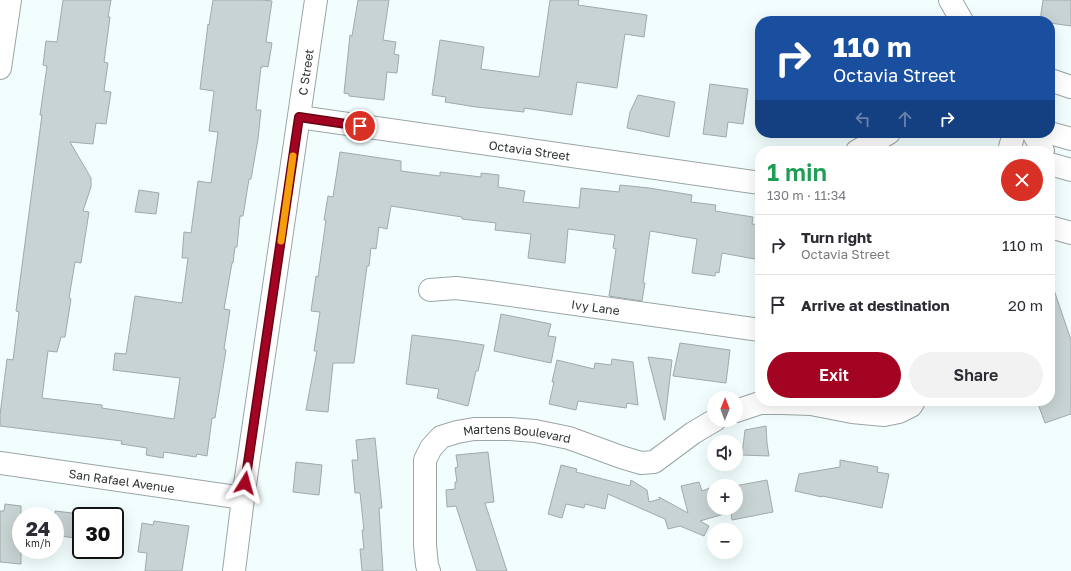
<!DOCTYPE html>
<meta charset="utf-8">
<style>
body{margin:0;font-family:"Golos Text",sans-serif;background:#f2f2f3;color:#2b2b33;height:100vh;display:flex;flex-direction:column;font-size:15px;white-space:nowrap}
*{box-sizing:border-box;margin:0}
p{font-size:13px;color:#7c7c81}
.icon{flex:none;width:22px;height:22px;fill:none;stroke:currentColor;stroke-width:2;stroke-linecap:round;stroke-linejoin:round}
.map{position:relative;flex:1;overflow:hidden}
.drawer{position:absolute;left:755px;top:146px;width:300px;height:260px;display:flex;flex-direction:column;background:#fff;border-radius:16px;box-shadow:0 4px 16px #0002}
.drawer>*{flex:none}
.banner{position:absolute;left:755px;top:16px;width:300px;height:122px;border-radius:16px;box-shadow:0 4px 16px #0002;background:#1a4fa0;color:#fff;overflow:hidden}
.needle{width:26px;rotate:1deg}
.buttons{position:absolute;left:707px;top:391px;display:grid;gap:8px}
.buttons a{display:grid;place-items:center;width:36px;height:36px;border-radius:50%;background:#fff;box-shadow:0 4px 16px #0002;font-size:20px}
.speed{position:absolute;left:12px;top:507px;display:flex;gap:8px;font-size:20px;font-weight:700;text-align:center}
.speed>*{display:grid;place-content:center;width:52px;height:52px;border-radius:50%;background:#fff;box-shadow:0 4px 16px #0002;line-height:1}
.speed small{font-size:10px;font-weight:400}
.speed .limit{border:2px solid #111;border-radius:6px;background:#fff;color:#111}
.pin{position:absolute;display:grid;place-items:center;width:34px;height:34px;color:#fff;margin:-17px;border:2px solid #fff;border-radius:50%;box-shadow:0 1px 4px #0007}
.me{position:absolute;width:44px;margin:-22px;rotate:8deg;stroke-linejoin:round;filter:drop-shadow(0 0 3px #0008)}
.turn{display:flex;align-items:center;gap:14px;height:84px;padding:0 12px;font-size:18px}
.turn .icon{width:52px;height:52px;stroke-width:2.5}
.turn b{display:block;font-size:28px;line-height:34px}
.lanes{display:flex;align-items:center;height:38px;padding:0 12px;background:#0003;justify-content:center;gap:20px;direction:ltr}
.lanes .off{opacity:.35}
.round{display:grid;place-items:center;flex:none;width:42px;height:42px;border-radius:21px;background:#f2f2f3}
.overview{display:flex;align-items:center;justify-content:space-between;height:68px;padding:0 12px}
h1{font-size:24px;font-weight:600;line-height:30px;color:#1e9e55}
.action{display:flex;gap:8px;margin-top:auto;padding:8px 12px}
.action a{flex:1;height:46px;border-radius:24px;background:#a20421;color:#fff;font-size:16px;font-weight:600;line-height:46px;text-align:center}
.action a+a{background:#f2f2f3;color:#2b2b33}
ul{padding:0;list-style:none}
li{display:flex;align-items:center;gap:12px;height:60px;padding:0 12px;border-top:1px solid #e1e1e2}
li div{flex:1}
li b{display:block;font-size:15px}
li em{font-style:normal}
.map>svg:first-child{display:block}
</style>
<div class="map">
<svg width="1071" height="571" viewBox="0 0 1071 571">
<rect width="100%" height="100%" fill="#f2fdfe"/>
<g fill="#c8d3d3" stroke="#a0aaab">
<polygon points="63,0 111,0 108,17 110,17 104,62 108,63 104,91 111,92 106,124 96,123 93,144 70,142 91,178 91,187 83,211 89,212 81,263 75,262 69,298 71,299 65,337 61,337 57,352 48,351 42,398 102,405 102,408 174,419 180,378 113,370 115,353 126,354 135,296 182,303 188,258 182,258 184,232 191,233 198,181 211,183 218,132 209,131 214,91 200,89 208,24 209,25 213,0 262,0 272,1 266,42 272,43 268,67 262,66 262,68 261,67 256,110 261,110 258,139 251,179 249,179 243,216 240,216 237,247 235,247 233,263 232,263 224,309 230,310 224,349 226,350 215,418 212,418 207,456 197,454 196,457 164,452 163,458 146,455 147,448 121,444 122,441 0,426 0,415 7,359 13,360 19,312 16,311 42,115 40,115 47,66 43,65 46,41 57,42"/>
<polygon points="358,0 389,0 383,40 396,42 394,54 399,55 397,73 387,72 384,100 349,96 349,94 344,93 350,35 352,36"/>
<polygon points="550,0 579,0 578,5 647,15 644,37 625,34 617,88 577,82 572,115 524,108 524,112 476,107 445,102 446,97 432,95 440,40 484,47 481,69 539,77"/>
<polygon points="1043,0 1071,0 1071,26 1050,23 1050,21 1040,21"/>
<polygon points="710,84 748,89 743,124 728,122 726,137 703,134"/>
<polygon points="638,95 675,102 669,137 627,128 630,112"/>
<polygon points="340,152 401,161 401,171 440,176 440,172 481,177 481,173 499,175 498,187 525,191 523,202 579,208 581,188 619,192 620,185 649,188 692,195 691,202 716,205 715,211 753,217 752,224 760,225 760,260 722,253 719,273 716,272 715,276 692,273 697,239 650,231 643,283 645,283 642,301 609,296 616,249 613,248 615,235 568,229 565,263 528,258 531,234 495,230 496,223 462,219 462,217 391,206 387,229 379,227 376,249 371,248 369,266 367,266 354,363 333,363 328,412 306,410 317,351 314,351 320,312 311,311 316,276 318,277 326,220 324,220 328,196 333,197"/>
<polygon points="139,190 159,193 156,214 135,212"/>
<polygon points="1050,287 1053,287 1071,340 1071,414 1045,423 1037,401 1050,401"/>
<polygon points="501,314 551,324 548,336 556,337 551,363 494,351"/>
<polygon points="412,335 452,340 484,345 478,371 476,371 468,406 437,398 439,389 406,384"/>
<polygon points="680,343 730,350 726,383 673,376"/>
<polygon points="648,357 672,360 665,420 664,420"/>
<polygon points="612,359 633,362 638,405 627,403 626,408 578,401 576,410 549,404 554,382 552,382 557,360 594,369 595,363 611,365"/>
<polygon points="766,426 767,443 769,456 742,455 745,430"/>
<polygon points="375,438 382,508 379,508 383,571 362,571 360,549 364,549 362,530 364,530 360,493 355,493 352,460 358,460 356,440"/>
<polygon points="488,452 494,502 485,503 507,571 477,571 456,506 447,507 446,490 455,489 455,482 457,482 455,468 458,467 456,455"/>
<polygon points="840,460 878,467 877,472 889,474 882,508 822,496 822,497 795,491 799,474 840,467"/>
<polygon points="296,462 322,465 319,495 293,492"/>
<polygon points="561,465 577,469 576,472 630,486 631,480 647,490 649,502 660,499 659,497 688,513 681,486 699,482 702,491 710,488 711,490 714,490 714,508 736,508 735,486 767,480 773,512 732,520 731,512 700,521 709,526 704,536 680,526 668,529 665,519 608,494 605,509 585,504 584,508 566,504 562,518 548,514"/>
<polygon points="5,504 21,506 21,564 0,562 0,511 4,511"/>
<polygon points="55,511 81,514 81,539 55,535"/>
<polygon points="154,521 189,526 182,571 145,571 147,553 138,552 142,523 153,525"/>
</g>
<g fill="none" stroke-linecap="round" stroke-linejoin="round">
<defs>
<g id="minor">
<polyline points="950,0 962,21"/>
<polyline points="0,68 10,0"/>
<polyline points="1050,80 1071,87"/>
<path id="s1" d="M299,117L760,183"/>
<polyline points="1033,133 1043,151"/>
<polyline points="1050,133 1071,139"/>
<polyline points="857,151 889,133"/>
<polyline points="1009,151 1014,133"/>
<polyline points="1050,164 1071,170"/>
<polyline points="1050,227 1071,233"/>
<path id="s2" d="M430,290L456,288L489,292L760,330"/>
<polyline points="736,411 760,403 782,403 811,404 852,412 884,415 899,412 911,406 914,401"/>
<path id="s3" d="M0,463L243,498"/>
<path id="s4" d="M234,571L243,498L316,0"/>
<path id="s5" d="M429,571L427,565L425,545V460L431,448L441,437L457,432L474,429H510L535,431L569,438L621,457L641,463L654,462L693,433L715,420"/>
</g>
</defs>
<use href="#minor" stroke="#9ba5a6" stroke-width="24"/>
<use href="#minor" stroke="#fff" stroke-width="22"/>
</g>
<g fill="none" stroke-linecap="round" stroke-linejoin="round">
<defs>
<polyline id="route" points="245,483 299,117 360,126"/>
</defs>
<use href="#route" stroke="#690315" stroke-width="10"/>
<use href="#route" stroke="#a20421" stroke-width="7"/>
<polyline stroke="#f59e0b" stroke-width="7" points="281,241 293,156"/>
</g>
<g text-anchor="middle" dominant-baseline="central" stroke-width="3" stroke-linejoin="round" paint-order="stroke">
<g font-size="12" fill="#303434" stroke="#fff">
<text stroke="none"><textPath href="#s4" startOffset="504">C Street</textPath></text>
<text stroke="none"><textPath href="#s1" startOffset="233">Octavia Street</textPath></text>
<text stroke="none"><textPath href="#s2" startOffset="167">Ivy Lane</textPath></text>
<text stroke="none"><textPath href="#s5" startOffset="217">Martens Boulevard</textPath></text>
<text stroke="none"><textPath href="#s3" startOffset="123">San Rafael Avenue</textPath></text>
</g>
</g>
</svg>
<div class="buttons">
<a><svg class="needle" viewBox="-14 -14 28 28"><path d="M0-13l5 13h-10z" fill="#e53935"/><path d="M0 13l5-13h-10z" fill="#7c7c81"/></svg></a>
<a><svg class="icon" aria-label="sound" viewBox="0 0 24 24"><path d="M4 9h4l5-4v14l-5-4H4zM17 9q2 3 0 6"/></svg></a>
<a>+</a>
<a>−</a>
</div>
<div class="speed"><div>24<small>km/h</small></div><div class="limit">30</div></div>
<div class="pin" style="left:360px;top:126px;background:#d93025"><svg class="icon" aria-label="arrive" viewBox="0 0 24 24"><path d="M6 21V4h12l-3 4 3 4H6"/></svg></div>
<svg class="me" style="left:245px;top:483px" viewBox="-20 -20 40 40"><path d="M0-17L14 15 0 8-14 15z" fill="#a20421" stroke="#fff" stroke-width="4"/></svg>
<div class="banner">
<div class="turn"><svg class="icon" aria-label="right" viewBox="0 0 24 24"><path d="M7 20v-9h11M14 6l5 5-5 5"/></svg><div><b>110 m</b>Octavia Street</div></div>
<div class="lanes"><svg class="icon off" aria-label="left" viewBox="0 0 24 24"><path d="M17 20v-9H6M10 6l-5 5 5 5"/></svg><svg class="icon off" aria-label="ahead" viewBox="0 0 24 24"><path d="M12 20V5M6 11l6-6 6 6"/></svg><svg class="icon" aria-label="right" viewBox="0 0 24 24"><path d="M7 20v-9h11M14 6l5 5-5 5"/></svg></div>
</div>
<section class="drawer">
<div class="overview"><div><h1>1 min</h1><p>130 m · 11:34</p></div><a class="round" style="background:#d93025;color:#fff"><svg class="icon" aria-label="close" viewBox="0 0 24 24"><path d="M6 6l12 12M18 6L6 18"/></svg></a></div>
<ul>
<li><svg class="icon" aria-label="right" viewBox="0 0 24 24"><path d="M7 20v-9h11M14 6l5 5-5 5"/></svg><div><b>Turn right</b><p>Octavia Street</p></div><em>110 m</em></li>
<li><svg class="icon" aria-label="arrive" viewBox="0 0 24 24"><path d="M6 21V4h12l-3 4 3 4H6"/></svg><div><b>Arrive at destination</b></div><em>20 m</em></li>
</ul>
<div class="action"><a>Exit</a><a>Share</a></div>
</section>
</div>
